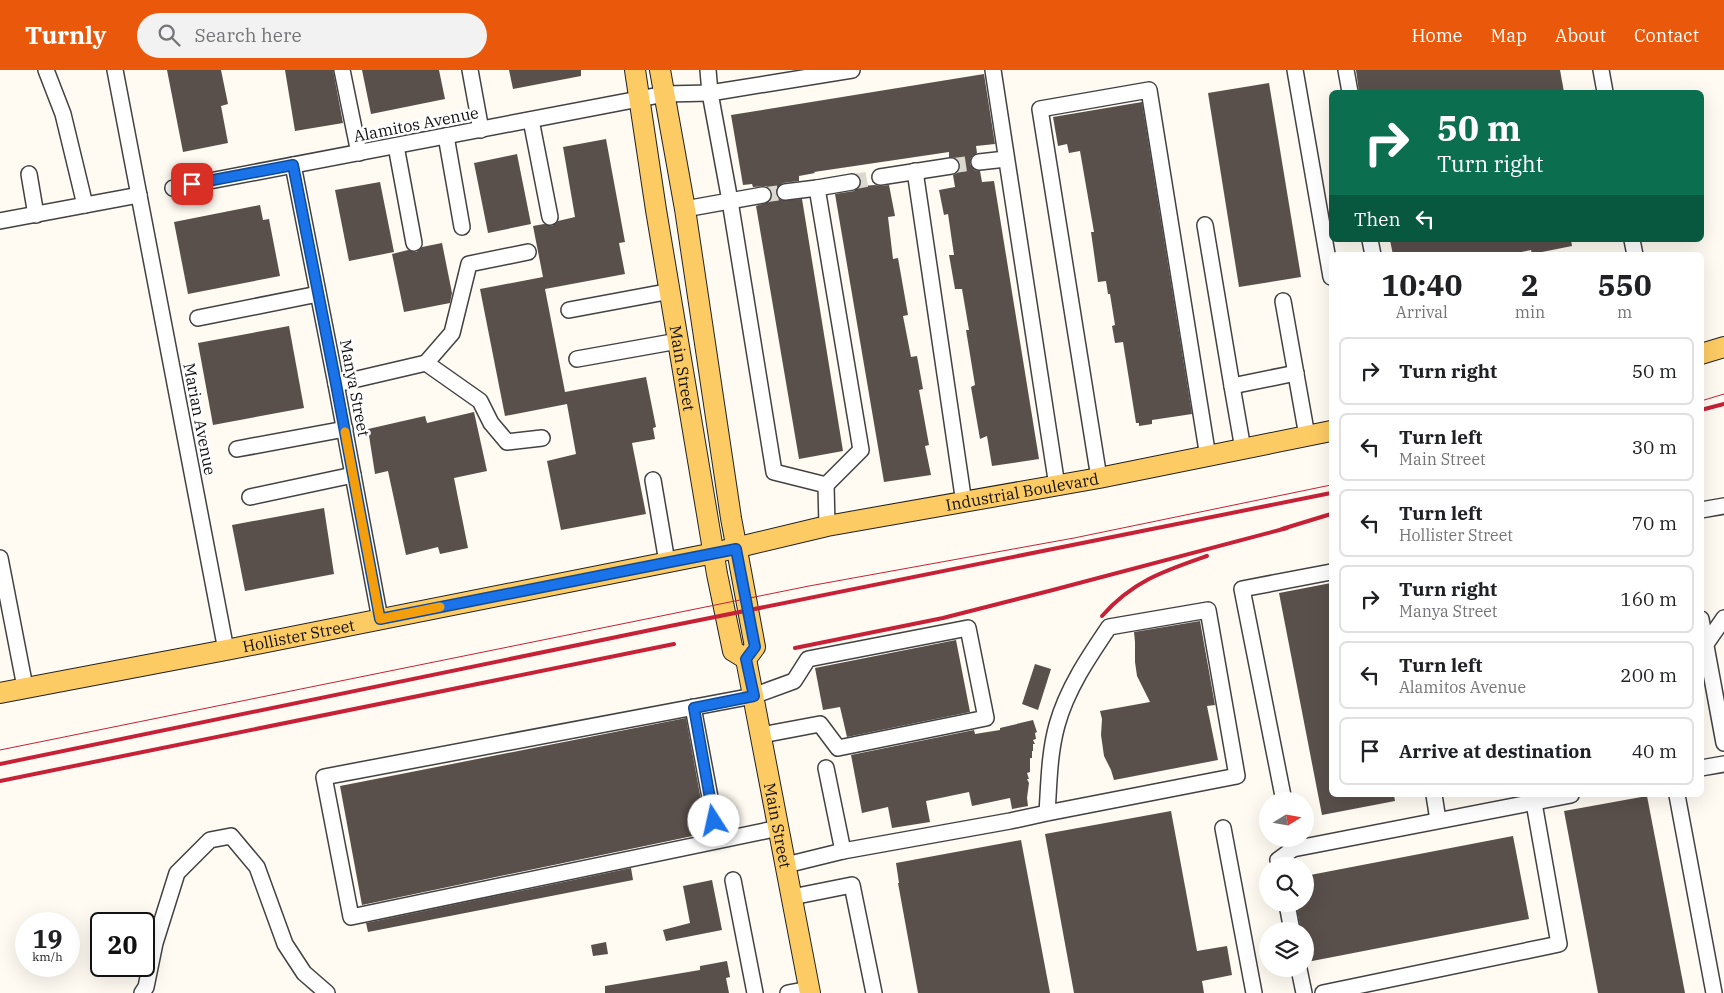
<!DOCTYPE html>
<style>
body{margin:0;font-family:"IBM Plex Serif",serif;background:#f2f2f2;color:#202124;height:100vh;display:flex;flex-direction:column;font-size:19px;white-space:nowrap}
*{box-sizing:border-box;margin:0}
p{font-size:16px;color:#757577}
.icon{flex:none;width:28px;height:28px;fill:none;stroke:currentColor;stroke-width:2;stroke-linecap:round;stroke-linejoin:round}
.map{position:relative;flex:1;overflow:hidden}
.drawer{position:absolute;left:1329px;top:182px;width:375px;height:545px;display:flex;flex-direction:column;background:#fff;border-radius:8px;box-shadow:0 5px 20px #0002}
.drawer>*{flex:none}
.hud{position:absolute;left:1329px;top:20px;width:375px;height:152px;border-radius:8px;box-shadow:0 5px 20px #0002;background:#0b6e4f;color:#fff;overflow:hidden}
.needle{width:32px;rotate:79deg}
.tools{position:absolute;left:1259px;top:722px;display:grid;gap:10px}
.tools a{display:grid;place-items:center;width:55px;height:55px;border-radius:50%;background:#fff;box-shadow:0 5px 20px #0002;font-size:25px}
.speed{position:absolute;left:15px;top:842px;display:flex;gap:10px;font-size:25px;font-weight:700;text-align:center}
.speed>*{display:grid;place-content:center;width:65px;height:65px;border-radius:50%;background:#fff;box-shadow:0 5px 20px #0002;line-height:1}
.speed small{font-size:12px;font-weight:400}
.speed .limit{border:2px solid #111;border-radius:8px;background:#fff;color:#111}
.pin{position:absolute;display:grid;place-items:center;width:42px;height:42px;color:#fff;margin:-21px;border-radius:10px;box-shadow:0 2px 8px #0006}
.me{position:absolute;width:55px;margin:-28px;rotate:350deg;stroke-linejoin:round;filter:drop-shadow(0 0 4px #0008)}
.turn{display:flex;align-items:center;gap:18px;height:105px;padding:0 25px;font-size:22px}
.turn .icon{width:65px;height:65px;stroke-width:2.5}
.turn b{display:block;font-size:35px;line-height:42px}
.then{display:flex;align-items:center;height:48px;padding:0 25px;background:#0003;gap:10px;font-size:19px}
.eta{display:flex;justify-content:space-evenly;align-items:center;height:85px;text-align:center}
.eta b{font-size:30px;font-weight:800;line-height:35px}
ul{padding:0;list-style:none}
li{display:flex;align-items:center;gap:15px;height:68px;margin:0 10px 8px;padding:0 15px;border:2px solid #e0e0e0;border-radius:8px}
li div{flex:1}
li b{display:block;font-size:19px}
li em{font-style:normal}
header{display:flex;align-items:center;gap:30px;box-sizing:border-box;height:70px;padding:0 25px;background:#ea580c;color:#fff}
header strong{font-size:24px}
nav{display:flex;gap:28px;margin-inline-start:auto;font-size:18px}
.search{width:350px;height:45px;background:#f2f2f2;display:flex;align-items:center;gap:12px;box-sizing:border-box;padding:0 18px;border-radius:28px;color:#757577;font-size:19px}
.map>svg:first-child{display:block}
</style>
<header>
<strong>Turnly</strong>
<div class="search"><svg class="icon" aria-label="search" viewBox="0 0 24 24"><circle cx="10" cy="10" r="6"/><path d="M15 15l6 6"/></svg>Search here</div>
<nav><a>Home</a><a>Map</a><a>About</a><a>Contact</a></nav>
</header>
<div class="map">
<svg width="1724" height="923" viewBox="0 0 1724 923">
<rect width="100%" height="100%" fill="#fffbf2"/>
<g fill="#594f4b">
<polygon points="167,0 221,0 228,34 221,36 228,73 183,82"/>
<polygon points="285,0 333,0 343,53 295,61"/>
<polygon points="362,0 439,0 445,29 371,44"/>
<polygon points="509,0 581,0 581,6 513,19"/>
<polygon points="1356,0 1560,0 1564,22 1359,22"/>
<polygon points="984,4 995,74 976,76 977,83 971,88 970,94 975,100 980,101 982,112 994,111 1039,389 992,396 987,366 980,369 971,317 975,315 966,260 969,260 962,219 955,219 949,185 954,185 948,144 944,145 939,120 955,117 953,105 957,103 960,99 959,91 955,88 949,87 949,82 814,102 815,103 799,106 799,111 783,113 777,118 776,124 781,130 802,129 843,381 799,389 756,136 769,132 772,129 772,123 766,116 753,117 752,114 743,115 731,45"/>
<polygon points="1269,13 1301,207 1239,217 1208,23"/>
<polygon points="1142,32 1192,344 1152,350 1152,354 1139,356 1139,353 1136,353 1123,272 1115,273 1112,256 1115,255 1110,224 1108,224 1106,211 1098,212 1091,162 1094,162 1080,81 1069,83 1067,74 1058,76 1053,47"/>
<polygon points="606,69 625,172 619,173 625,204 545,219 565,322 646,307 656,357 653,358 655,369 632,373 646,444 561,460 547,391 576,384 567,334 505,346 480,219 543,207 533,156 544,154 552,156 558,151 575,147 563,77"/>
<polygon points="517,84 531,154 488,163 474,93"/>
<polygon points="380,112 394,182 349,191 335,120"/>
<polygon points="875,115 881,116 889,115 895,146 888,147 893,189 898,188 908,245 903,246 911,287 917,286 923,319 919,320 929,375 925,376 931,405 884,412 835,124 854,121 861,116"/>
<polygon points="260,135 263,150 269,149 280,206 188,224 174,152"/>
<polygon points="1390,170 1571,170 1572,176 1532,184 1531,180 1508,185 1393,185"/>
<polygon points="442,173 452,223 450,233 404,242 392,184 408,180 416,182 422,177"/>
<polygon points="289,256 304,338 213,355 198,273"/>
<polygon points="474,342 487,401 454,408 468,478 440,484 438,477 406,485 388,401 375,404 368,359 425,346 427,353"/>
<polygon points="324,438 334,504 245,521 232,455"/>
<polygon points="1331,513 1331,725 1394,725 1395,731 1322,745 1279,523"/>
<polygon points="1200,551 1215,635 1207,636 1218,690 1114,710 1111,700 1104,686 1101,665 1102,649 1100,641 1150,632 1137,606 1135,592 1135,572 1134,562"/>
<polygon points="956,570 970,642 847,667 840,637 823,640 815,598"/>
<polygon points="1035,594 1051,599 1038,640 1022,634"/>
<polygon points="686,648 707,763 362,835 340,716"/>
<polygon points="1033,650 1037,662 1035,663 1036,669 1033,670 1035,674 1033,674 1033,681 1032,681 1032,688 1030,688 1030,702 1027,703 1029,709 1027,709 1029,713 1027,728 1028,736 1012,739 1010,728 972,736 969,722 926,731 930,752 892,758 888,737 862,743 851,685 974,660 975,664 1000,660 1000,658"/>
<polygon points="1647,726 1685,923 1598,923 1564,741"/>
<polygon points="1171,741 1197,881 1227,876 1232,905 1202,911 1204,923 1074,923 1045,764"/>
<polygon points="1513,766 1529,849 1307,892 1305,861 1301,861 1296,834 1305,834 1305,806"/>
<polygon points="1021,770 1050,923 918,923 898,813 899,813 896,793"/>
<polygon points="631,798 633,810 368,862 366,853"/>
<polygon points="712,810 722,860 666,871 663,860 690,853 683,816"/>
<polygon points="606,872 608,884 593,886 591,875"/>
<polygon points="727,891 730,907 726,908 729,923 605,923 605,916 700,900 700,896"/>
</g>
<g fill="none" stroke-linecap="round" stroke-linejoin="round">
<g stroke="#dbd8d0" stroke-width="15" stroke-dasharray="15 8" stroke-linecap="butt">
<polyline points="951,96 979,92"/>
<polyline points="852,112 880,107"/>
<polyline points="763,125 785,122"/>
</g>
<defs>
<g id="minor">
<polyline points="46,0 63,44 85,135"/>
<polyline points="115,0 226,580"/>
<polyline points="342,0 359,83"/>
<polyline points="470,0 481,60"/>
<polyline points="708,0 710,23 730,131 774,402 826,415 827,456"/>
<polyline points="993,0 1057,416"/>
<polyline points="1295,0 1331,207"/>
<polyline points="1346,0 1350,22"/>
<polyline points="1601,0 1605,22"/>
<polyline points="531,50 550,147"/>
<polyline points="446,66 462,157"/>
<polyline points="396,76 414,173"/>
<polyline points="979,92 1006,89"/>
<polyline points="293,95 336,314 380,549"/>
<polyline points="915,101 964,433"/>
<polyline points="29,104 36,145"/>
<polyline points="880,107 951,96"/>
<polyline points="173,118 665,24 710,23 852,0"/>
<polyline points="785,122 817,118"/>
<polyline points="685,139 763,125"/>
<polyline points="0,151 139,125"/>
<polyline points="1205,155 1232,316 1296,303"/>
<polyline points="1370,170 1373,185"/>
<polyline points="1632,170 1635,185"/>
<polyline points="1283,231 1307,366"/>
<polyline points="569,240 671,221"/>
<polyline points="198,248 318,224"/>
<polyline points="577,289 678,271"/>
<polyline points="426,293 452,263 469,194 528,182"/>
<polyline points="426,293 480,331 491,353 507,372 542,368"/>
<polyline points="336,314 426,293"/>
<polyline points="1232,316 1243,379"/>
<polyline points="237,379 345,359"/>
<polyline points="1099,408 1040,39 1149,20 1208,387"/>
<polyline points="653,410 667,492"/>
<polyline points="826,415 861,380 817,118 852,112"/>
<polyline points="250,427 353,405"/>
<polyline points="1701,440 1724,436"/>
<polyline points="0,488 25,617"/>
<polyline points="1701,549 1724,673"/>
<polyline points="1706,574 1724,548"/>
<polyline points="693,637 718,770"/>
<polyline points="762,665 820,654 838,678 986,648 968,558 808,589 794,611 753,626 324,707 351,847 779,758"/>
<polyline points="1701,698 1724,694"/>
<polyline points="1434,725 1438,750"/>
<polyline points="1677,725 1714,923"/>
<polyline points="1284,731 1242,519 1331,502"/>
<polyline points="1223,758 1254,923"/>
<path d="M843,781L1010,751L1047,743L1237,706L1208,540L1109,557C1088,588 1067,619 1057,655C1049,684 1049,714 1047,743"/>
<polyline points="786,795 843,781 826,698"/>
<polyline points="1280,796 1278,790 1293,779 1571,725"/>
<polyline points="733,810 755,923"/>
<polyline points="792,827 852,815 874,923"/>
<polyline points="1287,834 1292,861"/>
<polyline points="1299,899 1304,923"/>
<polyline points="142,923 146,917 155,873 177,803 210,770 231,766 257,797 285,874 304,903 327,923"/>
<polyline points="788,923 809,919"/>
<polyline points="1323,923 1559,874 1534,733"/>
</g>
<g id="major">
<path id="s1" d="M635,0L656,140L707,444L717,504L733,581L746,589L810,923"/>
<polyline points="660,0 685,139 731,448 755,577 746,589"/>
<polyline points="1701,284 1724,277"/>
<path id="s2" d="M0,623L226,580L714,483L827,456L1099,408L1331,361"/>
</g>
</defs>
<use href="#minor" stroke="#424242" stroke-width="18"/>
<use href="#major" stroke="#202020" stroke-width="22"/>
<use href="#minor" stroke="#fff" stroke-width="15"/>
<use href="#major" stroke="#fdcb64" stroke-width="20"/>
<g stroke="#c62136" stroke-width="1">
<polyline points="1701,331 1724,324"/>
<polyline points="0,680 809,516 1074,468 1331,415"/>
</g>
<g stroke="#c62136" stroke-width="4">
<polyline points="1701,340 1724,334"/>
<polyline points="1282,459 1331,444"/>
<path d="M1102,546C1133,511 1164,501 1207,486"/>
<polyline points="795,578 943,548 1049,521 1287,458"/>
<polyline points="0,694 670,556 1331,423"/>
<polyline points="0,711 674,574"/>
</g>
</g>
<g fill="none" stroke-linecap="round" stroke-linejoin="round">
<defs>
<polyline id="route" points="192,114 293,95 336,314 380,549 736,479 755,577 746,589 754,626 694,638 714,751"/>
</defs>
<use href="#route" stroke="#114b97" stroke-width="12"/>
<use href="#route" stroke="#1a73e8" stroke-width="9"/>
<polyline stroke="#f59e0b" stroke-width="9" points="345,362 380,549 440,537"/>
</g>
<g text-anchor="middle" dominant-baseline="central" stroke-width="5" stroke-linejoin="round" paint-order="stroke">
<g font-size="16" fill="#0f0f0f" stroke="#fff">
<text transform="translate(416 54) rotate(-11)">Alamitos Avenue</text>
<text stroke="none"><textPath href="#s1" startOffset="302">Main Street</textPath></text>
<text transform="translate(355 318) rotate(79)">Manya Street</text>
<text transform="translate(200 349) rotate(79)">Marian Avenue</text>
<text stroke="none"><textPath href="#s2" startOffset="1042">Industrial Boulevard</textPath></text>
<text stroke="none"><textPath href="#s2" startOffset="304">Hollister Street</textPath></text>
<text stroke="none"><textPath href="#s1" startOffset="774">Main Street</textPath></text>
</g>
</g>
</svg>
<div class="tools">
<a><svg class="needle" viewBox="-14 -14 28 28"><path d="M0-13l5 13h-10z" fill="#e53935"/><path d="M0 13l5-13h-10z" fill="#757577"/></svg></a>
<a><svg class="icon" aria-label="search" viewBox="0 0 24 24"><circle cx="10" cy="10" r="6"/><path d="M15 15l6 6"/></svg></a>
<a><svg class="icon" aria-label="layers" viewBox="0 0 24 24"><path d="M12 4l9 5-9 5-9-5zM3 14l9 5 9-5"/></svg></a>
</div>
<div class="speed"><div>19<small>km/h</small></div><div class="limit">20</div></div>
<div class="pin" style="left:192px;top:114px;background:#d93025"><svg class="icon" aria-label="arrive" viewBox="0 0 24 24"><path d="M6 21V4h12l-3 4 3 4H6"/></svg></div>
<svg class="me" style="left:714px;top:751px" viewBox="-20 -20 40 40"><circle r="19" fill="#fff"/><path d="M0-13L10 11 0 6-10 11z" fill="#1a73e8"/></svg>
<div class="hud">
<div class="turn"><svg class="icon" aria-label="right" viewBox="0 0 24 24"><path d="M7 20v-9h11M14 6l5 5-5 5"/></svg><div><b>50 m</b>Turn right</div></div>
<div class="then">Then<svg class="icon" aria-label="left" viewBox="0 0 24 24"><path d="M17 20v-9H6M10 6l-5 5 5 5"/></svg></div>
</div>
<section class="drawer">
<div class="eta">
<div><b>10:40</b><p>Arrival</p></div>
<div><b>2</b><p>min</p></div>
<div><b>550</b><p>m</p></div>
</div>
<ul>
<li><svg class="icon" aria-label="right" viewBox="0 0 24 24"><path d="M7 20v-9h11M14 6l5 5-5 5"/></svg><div><b>Turn right</b></div><em>50 m</em></li>
<li><svg class="icon" aria-label="left" viewBox="0 0 24 24"><path d="M17 20v-9H6M10 6l-5 5 5 5"/></svg><div><b>Turn left</b><p>Main Street</p></div><em>30 m</em></li>
<li><svg class="icon" aria-label="left" viewBox="0 0 24 24"><path d="M17 20v-9H6M10 6l-5 5 5 5"/></svg><div><b>Turn left</b><p>Hollister Street</p></div><em>70 m</em></li>
<li><svg class="icon" aria-label="right" viewBox="0 0 24 24"><path d="M7 20v-9h11M14 6l5 5-5 5"/></svg><div><b>Turn right</b><p>Manya Street</p></div><em>160 m</em></li>
<li><svg class="icon" aria-label="left" viewBox="0 0 24 24"><path d="M17 20v-9H6M10 6l-5 5 5 5"/></svg><div><b>Turn left</b><p>Alamitos Avenue</p></div><em>200 m</em></li>
<li><svg class="icon" aria-label="arrive" viewBox="0 0 24 24"><path d="M6 21V4h12l-3 4 3 4H6"/></svg><div><b>Arrive at destination</b></div><em>40 m</em></li>
</ul>
</section>
</div>
